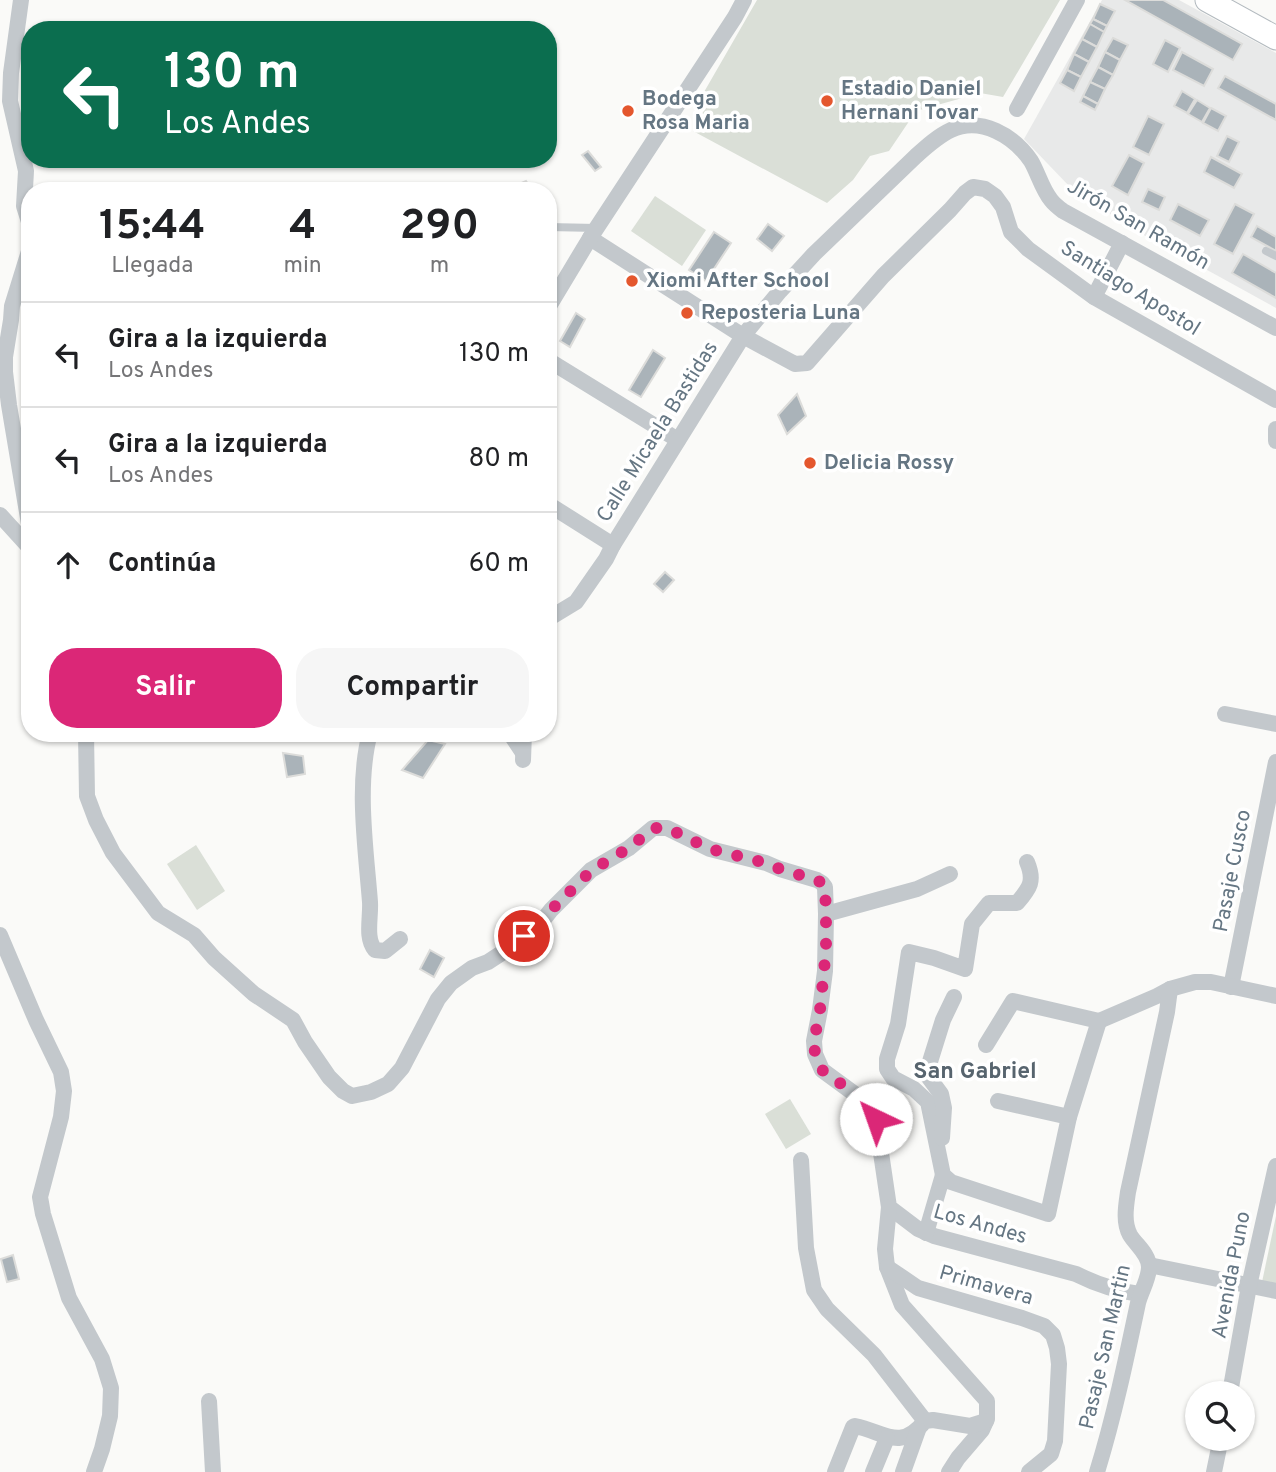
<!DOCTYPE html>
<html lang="es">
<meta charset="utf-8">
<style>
body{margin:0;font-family:Overpass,sans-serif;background:#f6f6f6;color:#202124;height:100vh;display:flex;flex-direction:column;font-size:26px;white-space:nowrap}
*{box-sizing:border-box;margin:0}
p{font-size:23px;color:#757577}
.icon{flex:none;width:38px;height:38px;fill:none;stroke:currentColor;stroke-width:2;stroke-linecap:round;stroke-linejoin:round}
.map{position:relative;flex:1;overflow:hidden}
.side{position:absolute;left:21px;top:182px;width:536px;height:560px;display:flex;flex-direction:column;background:#fff;border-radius:28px;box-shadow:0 2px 5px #0004}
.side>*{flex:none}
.banner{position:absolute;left:21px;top:21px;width:536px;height:147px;border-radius:28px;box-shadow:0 2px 5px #0004;background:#0b6e4f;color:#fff;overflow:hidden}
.fabs{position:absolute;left:1185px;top:1381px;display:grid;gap:14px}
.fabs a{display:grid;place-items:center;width:70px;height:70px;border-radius:50%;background:#fff;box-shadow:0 2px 5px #0004;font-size:35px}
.pin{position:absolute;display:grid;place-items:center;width:60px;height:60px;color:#fff;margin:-30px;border:4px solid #fff;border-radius:50%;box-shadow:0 2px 7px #0007}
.me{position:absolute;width:77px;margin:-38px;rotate:318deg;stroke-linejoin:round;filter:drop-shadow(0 0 5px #0008)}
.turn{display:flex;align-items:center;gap:24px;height:147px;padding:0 28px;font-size:32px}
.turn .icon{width:91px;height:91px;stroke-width:2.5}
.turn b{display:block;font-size:49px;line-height:60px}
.eta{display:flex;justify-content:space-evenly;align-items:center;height:119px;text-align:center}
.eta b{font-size:42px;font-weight:700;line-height:49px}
.button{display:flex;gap:14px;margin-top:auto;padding:14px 28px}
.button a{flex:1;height:80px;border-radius:28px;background:#db2777;color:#fff;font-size:28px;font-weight:700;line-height:80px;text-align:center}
.button a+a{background:#f6f6f6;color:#202124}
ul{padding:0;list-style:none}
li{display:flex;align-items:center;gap:21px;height:105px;padding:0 28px;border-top:2px solid #e0e0e0}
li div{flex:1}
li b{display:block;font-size:26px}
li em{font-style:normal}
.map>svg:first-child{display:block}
</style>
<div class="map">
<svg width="1276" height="1472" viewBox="0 0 1276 1472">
<rect width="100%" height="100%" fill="#fafaf8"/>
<polygon fill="#e8e9e9" points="1102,0 1179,0 1276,53 1276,308 1131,228 1070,187 1024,139"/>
<g fill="#dadfd7">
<polygon points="757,0 1060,0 1003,97 980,93 916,111 889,151 870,156 853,180 827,203 693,131 708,103 700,99"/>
<polygon points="655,196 706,230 682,266 631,231"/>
<polygon points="196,845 225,891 197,910 167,864"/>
<polygon points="790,1099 811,1134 786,1149 765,1114"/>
<polygon points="1276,1216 1276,1286 1262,1282"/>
</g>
<g fill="#aab3b9" stroke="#dcdcda" stroke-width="2">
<polygon points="1125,0 1163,0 1242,44 1233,60"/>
<polygon points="1100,4 1115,11 1107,26 1093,19"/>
<polygon points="1093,19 1107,26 1104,32 1090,24"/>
<polygon points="1090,24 1104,32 1097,47 1082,39"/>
<polygon points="1113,38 1128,45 1120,60 1105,52"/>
<polygon points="1082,39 1097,47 1089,62 1074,54"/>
<polygon points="1165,40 1180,48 1168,72 1153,64"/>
<polygon points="1105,52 1120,60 1113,75 1098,67"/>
<polygon points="1182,52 1213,69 1204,86 1173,70"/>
<polygon points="1074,54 1089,62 1081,77 1067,70"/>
<polygon points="1098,67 1113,75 1105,89 1090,82"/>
<polygon points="1067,70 1081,77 1074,91 1060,83"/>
<polygon points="1225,76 1276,104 1276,120 1218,88"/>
<polygon points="1090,82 1105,89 1098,104 1083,96"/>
<polygon points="1182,91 1195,99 1187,113 1174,106"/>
<polygon points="1083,96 1098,104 1095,110 1080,102"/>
<polygon points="1197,100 1210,108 1202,122 1188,114"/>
<polygon points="1211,108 1226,116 1218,131 1203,123"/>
<polygon points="1148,116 1164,124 1149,155 1133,147"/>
<polygon points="1227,136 1239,142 1229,162 1217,156"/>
<polygon points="588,151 601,167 595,171 582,155"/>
<polygon points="1129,155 1144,163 1128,195 1112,186"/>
<polygon points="1211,157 1242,174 1234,188 1204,172"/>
<polygon points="526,181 533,191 521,191 519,184"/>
<polygon points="478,185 481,191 459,191 458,187"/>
<polygon points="1148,189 1165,197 1159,210 1142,202"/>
<polygon points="1178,204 1209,220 1200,236 1170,220"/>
<polygon points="1235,204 1254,214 1233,254 1214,244"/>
<polygon points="768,224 784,236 772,251 757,239"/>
<polygon points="1257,226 1276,237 1276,251 1251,237"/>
<polygon points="714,232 731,243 706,281 689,270"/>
<polygon points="1243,254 1276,273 1276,298 1232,273"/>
<polygon points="576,313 585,319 570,347 560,341"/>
<polygon points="653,350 665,358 641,397 629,390"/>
<polygon points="797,394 806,416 787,434 778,415"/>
<polygon points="665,572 674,580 663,592 654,584"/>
<polygon points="428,740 445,744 423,778 402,770"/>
<polygon points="283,753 303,756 305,774 287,777"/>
<polygon points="430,950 444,958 434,977 420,969"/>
<polygon points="13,1255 19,1279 7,1282 1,1259"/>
</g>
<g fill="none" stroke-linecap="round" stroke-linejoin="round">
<defs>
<polyline id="secondary" points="1207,0 1276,38"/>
</defs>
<use href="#secondary" stroke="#b3babf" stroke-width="25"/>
<g stroke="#c3c8cc" stroke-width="8">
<polyline points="548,227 597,228"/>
<polyline points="1266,251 1276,256"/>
<polyline points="505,733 521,757"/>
</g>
<g stroke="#c3c8cc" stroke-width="16">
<polyline points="21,0 11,73 10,101 26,171 24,206 30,225"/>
<polyline points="1017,109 1077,0"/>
<polyline points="590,238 743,336 795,364 807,363 883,276 950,210 965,193 973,187 985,189 995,196 1003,207 1011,232 1028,249 1094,297 1276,400"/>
<polyline points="30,248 12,306 11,320 5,357 5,372 9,405 30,530"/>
<polyline points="1094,297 1122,243"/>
<polyline points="548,308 590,238 735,17 744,0"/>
<polyline points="548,360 678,440"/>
<polyline points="1276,429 1276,441"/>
<polyline points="548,504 613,545"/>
<polyline points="0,515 30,548"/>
<path d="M548,619L576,602L606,559L613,545L743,336L780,291L814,254L916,156C927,146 938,136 951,130C981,116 1014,136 1031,161C1038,173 1042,189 1051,200C1054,204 1059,208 1063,211L1276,328"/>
<polyline points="1225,714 1276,724"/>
<path d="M86,733L87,796L96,820L113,853L158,913L194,935L214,958L254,994L293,1020L305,1042L329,1077L343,1091L352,1096L371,1092L388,1084L402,1068L438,999L451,983L472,968L488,962L514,945L540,924L551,910L591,870L629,848L653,828H667L710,849L766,863L780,869L817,880L822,883L825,887L826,914L825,971L820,1010L814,1041L815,1054L822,1070L867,1103L876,1119L889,1207L918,1229L934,1236L1076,1274C1098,1285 1116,1291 1140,1294"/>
<path d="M370,733C356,784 366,850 370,902C371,918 365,938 375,950L385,951L400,939"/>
<polyline points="523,760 524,733"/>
<path d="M1027,862C1035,881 1030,888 1017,903H989L972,924L965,969L934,958L909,952L898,1024L887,1059V1069L893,1078L914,1089L928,1102L943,1175L951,1182L1048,1214L1069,1117L1099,1021"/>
<polyline points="826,914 917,889 950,874"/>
<polyline points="0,935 36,1020 61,1072 64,1091 61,1117 40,1197 43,1214 69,1298 102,1359 111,1388 110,1416 102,1449 94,1472"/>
<polyline points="1231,987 1276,762"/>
<polyline points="1099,1021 1157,996 1170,989 1195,982 1211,982 1276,996"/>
<polyline points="986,1045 1013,1001 1099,1021"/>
<polyline points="998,1101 1069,1117"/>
<polyline points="942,1138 944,1108 941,1094 927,1075 928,1068 943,1020 954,997"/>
<polyline points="801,1160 806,1248 814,1290 827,1309 874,1355 925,1421"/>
<polyline points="889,1207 885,1249 887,1267 902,1305 987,1401 987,1419 982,1430 958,1458 949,1472"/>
<polyline points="926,1233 943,1175"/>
<polyline points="1149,1265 1276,1291"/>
<polyline points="887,1267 918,1288 1022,1318 1044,1326 1053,1335 1057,1348 1059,1364 1055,1441 1051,1454 1029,1472"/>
<polyline points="1230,1393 1249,1286 1276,1166"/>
<polyline points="209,1401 213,1472"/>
<path d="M835,1472L853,1427L855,1426C885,1432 900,1452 925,1421L933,1420L970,1426L986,1421"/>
<polyline points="873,1472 887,1438"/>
<polyline points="903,1472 918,1430"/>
<path d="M1097,1472C1114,1417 1126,1360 1138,1303C1141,1291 1149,1279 1149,1267C1149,1254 1136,1245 1130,1235C1123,1222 1126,1206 1128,1192L1167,1012L1170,989"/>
<polyline points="1214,1472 1221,1438"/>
</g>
<use href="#secondary" stroke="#fff" stroke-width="23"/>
</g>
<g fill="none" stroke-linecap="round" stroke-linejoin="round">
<polyline stroke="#db2777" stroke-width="12" stroke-dasharray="0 21.6" points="524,936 540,924 551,910 592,870 629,848 653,828 667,828 710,849 766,863 780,869 817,880 822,883 825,887 826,914 826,950 820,1010 814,1041 815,1054 822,1070 867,1103 876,1119"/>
</g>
<g fill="#e4572e" stroke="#fff" stroke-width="2.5">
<circle cx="827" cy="101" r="7"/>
<circle cx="628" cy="111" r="7"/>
<circle cx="632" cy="281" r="7"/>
<circle cx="687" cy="313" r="7"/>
<circle cx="810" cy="463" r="7"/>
</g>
<g text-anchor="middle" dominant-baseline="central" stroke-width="7" stroke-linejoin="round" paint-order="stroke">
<g font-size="21" font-weight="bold" fill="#657683" stroke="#fff" text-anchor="start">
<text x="841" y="89">Estadio Daniel<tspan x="841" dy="24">Hernani Tovar</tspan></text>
<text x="642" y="99">Bodega<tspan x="642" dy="24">Rosa Maria</tspan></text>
<text x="646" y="281">Xiomi After School</text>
<text x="701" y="313">Reposteria Luna</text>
<text x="824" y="463">Delicia Rossy</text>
</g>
<g font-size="21" fill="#657683" stroke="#fff">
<text transform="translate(1138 225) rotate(30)">Jirón San Ramón</text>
<text transform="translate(1130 289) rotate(32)">Santiago Apostol</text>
<text transform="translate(658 432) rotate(-58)">Calle Micaela Bastidas</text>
<text transform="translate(1233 871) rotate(-79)">Pasaje Cusco</text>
<text transform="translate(980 1225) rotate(16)">Los Andes</text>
<text transform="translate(1232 1275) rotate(-79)">Avenida Puno</text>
<text transform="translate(986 1286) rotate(16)">Primavera</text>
<text transform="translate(1106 1347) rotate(-77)">Pasaje San Martin</text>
</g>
<g font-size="23" font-weight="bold" fill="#57646e" stroke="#fff">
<text x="975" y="1072">San Gabriel</text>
</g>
</g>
</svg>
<div class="fabs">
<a><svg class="icon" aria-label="search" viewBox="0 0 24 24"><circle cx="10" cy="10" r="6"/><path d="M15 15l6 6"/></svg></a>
</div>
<div class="pin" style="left:524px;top:936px;background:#d93025"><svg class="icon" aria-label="arrive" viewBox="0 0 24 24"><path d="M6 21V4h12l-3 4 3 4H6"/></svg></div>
<svg class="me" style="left:876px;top:1119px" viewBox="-20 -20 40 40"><circle r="19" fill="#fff"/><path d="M0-13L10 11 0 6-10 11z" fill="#db2777"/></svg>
<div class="banner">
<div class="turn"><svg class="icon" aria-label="left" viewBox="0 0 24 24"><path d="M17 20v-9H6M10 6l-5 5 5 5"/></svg><div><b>130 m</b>Los Andes</div></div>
</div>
<section class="side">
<div class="eta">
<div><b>15:44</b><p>Llegada</p></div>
<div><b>4</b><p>min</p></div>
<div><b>290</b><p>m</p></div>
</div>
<ul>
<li><svg class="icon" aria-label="left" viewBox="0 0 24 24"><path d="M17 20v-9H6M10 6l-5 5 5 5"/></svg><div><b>Gira a la izquierda</b><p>Los Andes</p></div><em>130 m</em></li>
<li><svg class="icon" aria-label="left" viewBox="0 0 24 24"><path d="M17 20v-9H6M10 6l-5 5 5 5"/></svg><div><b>Gira a la izquierda</b><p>Los Andes</p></div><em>80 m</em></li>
<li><svg class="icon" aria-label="ahead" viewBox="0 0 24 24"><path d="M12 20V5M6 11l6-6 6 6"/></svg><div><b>Continúa</b></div><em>60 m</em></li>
</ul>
<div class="button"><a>Salir</a><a>Compartir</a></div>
</section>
</div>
